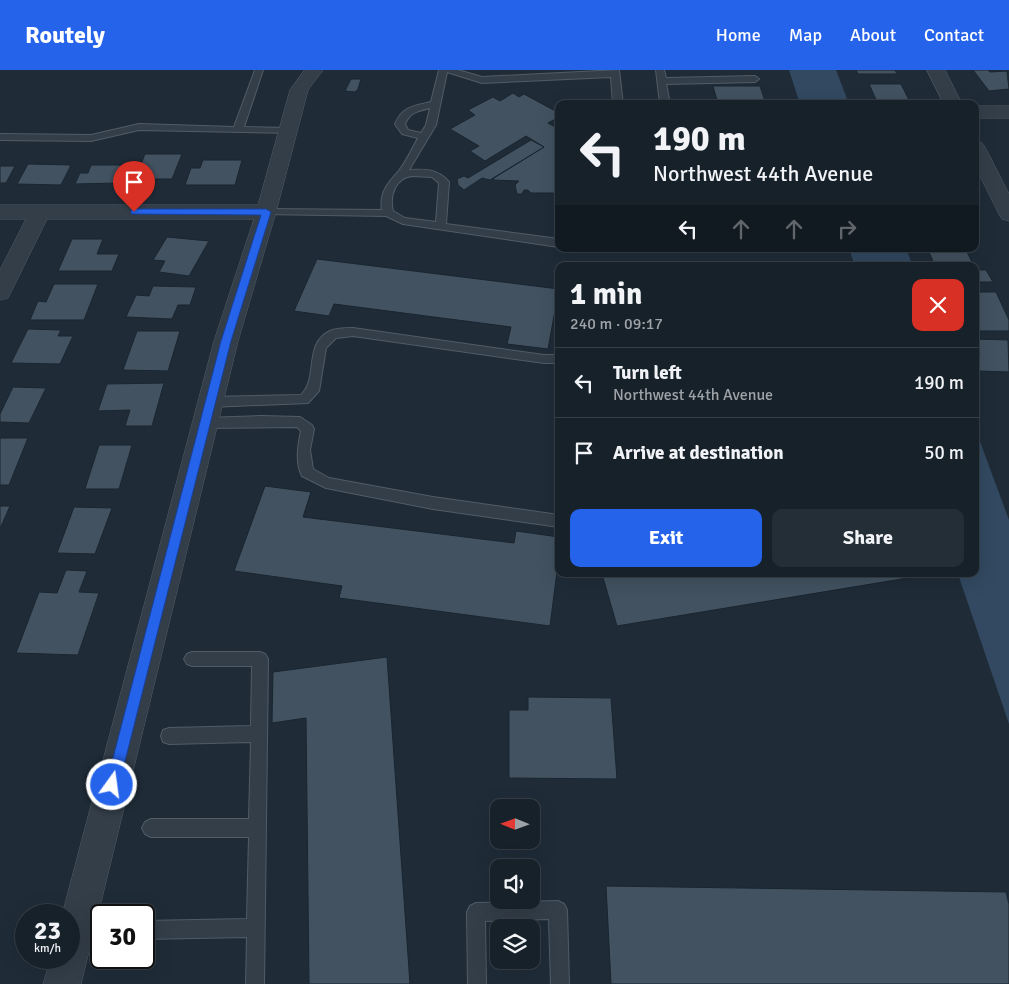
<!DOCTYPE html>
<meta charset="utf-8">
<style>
body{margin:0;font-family:Signika,sans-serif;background:#242e36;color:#f1f3f6;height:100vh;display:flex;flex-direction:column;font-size:19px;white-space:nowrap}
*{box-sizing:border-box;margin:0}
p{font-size:16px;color:#9ea3a8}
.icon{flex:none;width:28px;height:28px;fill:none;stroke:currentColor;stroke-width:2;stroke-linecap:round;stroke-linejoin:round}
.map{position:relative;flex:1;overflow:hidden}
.panel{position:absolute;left:555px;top:192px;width:424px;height:315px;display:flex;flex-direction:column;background:#17212a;border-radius:10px;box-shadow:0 5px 20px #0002,0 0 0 1px #363e47}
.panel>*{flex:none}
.hud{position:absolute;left:555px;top:30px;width:424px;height:152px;border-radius:10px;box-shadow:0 5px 20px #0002,0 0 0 1px #363e47;background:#17212a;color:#f1f3f6;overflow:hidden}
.needle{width:32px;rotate:271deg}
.controls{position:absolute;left:490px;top:729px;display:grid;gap:10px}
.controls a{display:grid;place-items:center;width:50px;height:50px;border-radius:10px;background:#17212a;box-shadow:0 5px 20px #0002,0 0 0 1px #363e47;font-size:25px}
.speed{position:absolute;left:15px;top:834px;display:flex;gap:10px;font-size:25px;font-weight:700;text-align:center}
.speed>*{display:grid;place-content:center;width:65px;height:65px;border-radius:50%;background:#17212a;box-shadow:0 5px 20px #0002,0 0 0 1px #363e47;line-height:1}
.speed small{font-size:12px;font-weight:400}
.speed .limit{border:2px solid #111;border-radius:8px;background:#fff;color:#111}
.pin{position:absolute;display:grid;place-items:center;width:42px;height:42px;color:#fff;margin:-51px -21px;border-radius:50% 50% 50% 0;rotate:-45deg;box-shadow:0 0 5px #0007}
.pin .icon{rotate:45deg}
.me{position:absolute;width:55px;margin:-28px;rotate:14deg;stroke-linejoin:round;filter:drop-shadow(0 0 4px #0008)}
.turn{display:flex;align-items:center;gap:18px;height:105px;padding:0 15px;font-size:22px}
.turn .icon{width:65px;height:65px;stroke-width:2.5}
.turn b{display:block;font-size:35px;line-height:42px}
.lanes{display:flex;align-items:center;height:48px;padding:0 15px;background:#0003;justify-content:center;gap:25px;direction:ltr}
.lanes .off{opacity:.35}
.round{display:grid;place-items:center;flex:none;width:52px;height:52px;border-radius:10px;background:#242e36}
.overview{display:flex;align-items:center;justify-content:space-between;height:85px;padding:0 15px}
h1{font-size:30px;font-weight:700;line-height:38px}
.cta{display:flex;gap:10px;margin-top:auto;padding:10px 15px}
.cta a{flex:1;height:58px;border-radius:10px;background:#2563eb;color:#fff;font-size:20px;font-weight:700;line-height:58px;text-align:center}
.cta a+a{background:#242e36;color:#f1f3f6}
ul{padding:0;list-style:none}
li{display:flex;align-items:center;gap:15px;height:70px;padding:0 15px;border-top:1px solid #363e47}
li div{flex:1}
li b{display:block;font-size:19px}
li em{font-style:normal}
header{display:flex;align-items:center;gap:30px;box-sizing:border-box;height:70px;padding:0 25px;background:#2563eb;color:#fff}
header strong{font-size:24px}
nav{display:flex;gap:28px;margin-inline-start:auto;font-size:18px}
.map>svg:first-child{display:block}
</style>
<header>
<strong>Routely</strong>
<nav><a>Home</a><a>Map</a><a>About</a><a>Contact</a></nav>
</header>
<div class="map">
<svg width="1009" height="914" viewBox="0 0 1009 914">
<rect width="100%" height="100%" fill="#1f2c38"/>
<g fill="#324961">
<polygon points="789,0 836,0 849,34 800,34"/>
<polygon points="849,179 906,179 913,196 855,196"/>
<polygon points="975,358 1009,450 1009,654 958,504 975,504"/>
</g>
<g fill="#425260" stroke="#1a252f">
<polygon points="856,0 895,0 897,4 858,4"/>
<polygon points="973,0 988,0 990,2 1007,1 1009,19 989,21"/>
<polygon points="351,9 361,9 358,19 355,22 345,21"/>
<polygon points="869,14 901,14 911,34 878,34"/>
<polygon points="713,16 760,16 766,34 718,34"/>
<polygon points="513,23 519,27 524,24 559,43 559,47 548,53 559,59 559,123 531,123 528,120 524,120 522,124 517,124 515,115 519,111 493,110 494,108 544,77 526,66 485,91 470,81 479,76 450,59 475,45 468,40 493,27 500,31"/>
<polygon points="531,70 544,77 490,110 482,108 464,120 458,115 457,109 464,106 468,108"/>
<polygon points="145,84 182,84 172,109 135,109"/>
<polygon points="203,90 242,90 235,115 185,115 191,98 200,98"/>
<polygon points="28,94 71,95 61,115 17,114"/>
<polygon points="91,95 125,95 118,113 75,114 80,103 88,103"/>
<polygon points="0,96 15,96 6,113 0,113"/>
<polygon points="167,167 209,171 189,206 159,202 165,191 153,190"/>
<polygon points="72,169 103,169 97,184 119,184 112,201 58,201"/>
<polygon points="929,182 967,182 974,196 935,196"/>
<polygon points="317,189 559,219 548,279 507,274 511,257 334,234 329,246 294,241"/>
<polygon points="975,198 976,200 986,200 993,212 975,212"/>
<polygon points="54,214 98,214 84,250 30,250 38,231 46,232"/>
<polygon points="153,216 196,217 190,235 178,235 172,249 126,247 136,225 149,226"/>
<polygon points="975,222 996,222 1009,250 1009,261 978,261 975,255"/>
<polygon points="28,259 61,260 58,266 73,266 60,294 11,293"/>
<polygon points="137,261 180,261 168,301 123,300"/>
<polygon points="975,269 1008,270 1009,302 977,301 975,283 980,283"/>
<polygon points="164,313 152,356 125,356 130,340 98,341 107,314"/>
<polygon points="13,317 46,318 29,353 0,352 0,344"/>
<polygon points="0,368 28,368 9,415 0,415"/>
<polygon points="99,375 132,375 119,419 85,419"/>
<polygon points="265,416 311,422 303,447 514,473 516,461 559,467 559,486 550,556 339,528 342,516 234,501"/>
<polygon points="0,436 10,436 0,459"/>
<polygon points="74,437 112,438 95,484 57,483"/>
<polygon points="66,500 87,501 79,522 99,523 78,585 16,583 39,522 57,523"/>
<polygon points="602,504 926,504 926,505 617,556"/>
<polygon points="387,587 410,914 309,914 306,648 272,653 273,602"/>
<polygon points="528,627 611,628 617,709 509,708 509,640 528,640"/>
<polygon points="606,816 1006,822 1009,834 1009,914 611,914"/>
</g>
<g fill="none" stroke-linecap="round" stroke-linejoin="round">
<defs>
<g id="service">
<polygon points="255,0 263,0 244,57 288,58 291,59 291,63 139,60 91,71 0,70 0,64 91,65 139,54 234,57"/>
<path d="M439,0H458L482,7L619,0L623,34H613L611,7L482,13L447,2L436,55L409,100C425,99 438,99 449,112L446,154L559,169V177L403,154L386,146L262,144L261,142L262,140L266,139L382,140C379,123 388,113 398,102C406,92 412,79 418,68L402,64L395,54C403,36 414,36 431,32ZM430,38L426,55L421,63L408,60L405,54C410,42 418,41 430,38ZM413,106L432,107L439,113L436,152L405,148L393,141C389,125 396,107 413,106Z"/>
<polygon points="656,0 664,0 666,8 755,6 759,9 755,12 666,14 670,34 660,34"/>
<path d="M353,258L544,285H559V293H544L353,266L336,268L326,278L319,321L308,333L210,337L206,335L204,332L206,329L210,327L301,325C319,308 303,274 330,261C336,258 346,258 353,258Z"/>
<path d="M261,346L300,347L312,355L314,359L310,380L313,399L329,408L433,427L559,445V457L433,439L326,418L302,406C295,392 298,375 301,361L297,357L205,358L201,357L199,353L201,349L205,348Z"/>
<polygon points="192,582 260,582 265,584 268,589 264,914 246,914 247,867 144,869 144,851 247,849 249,767 151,767 145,764 142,758 145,752 151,749 249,749 251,672 169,674 163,672 161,666 163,660 169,658 251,656 252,596 192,596 187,594 184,589 187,584"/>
<polygon points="558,831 564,834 567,840 569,914 551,914 549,849 485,851 486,914 468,914 467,842 470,836 476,833"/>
</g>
<g id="minor">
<polygon points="305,0 323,0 308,20 276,142 238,271 81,914 43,914 51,888 69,888 69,845 62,845 214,271 254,149 47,149 11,222 8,228 0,230 0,200 26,149 0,149 0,135 258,135 290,20"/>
<polygon points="927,0 945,0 962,34 944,34"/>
<rect x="975" y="36" width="34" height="12"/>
<polygon points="975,71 982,73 985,77 1009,124 1009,151 1002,149 999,144 975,96"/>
</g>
</defs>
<use href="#service" stroke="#505c66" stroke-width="2"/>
<use href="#minor" stroke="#505c66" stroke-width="1"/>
<use href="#service" fill="#333e49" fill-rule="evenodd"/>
<use href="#minor" fill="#333e49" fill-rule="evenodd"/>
</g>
<polygon fill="#2563eb" stroke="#184099" points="134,139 266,139 271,142 231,271 119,715 117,720 112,722 108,720 106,715 221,271 261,145 131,144 131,140"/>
</svg>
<div class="controls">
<a><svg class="needle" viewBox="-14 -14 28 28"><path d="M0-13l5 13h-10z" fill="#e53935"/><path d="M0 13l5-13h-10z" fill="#9ea3a8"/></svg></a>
<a><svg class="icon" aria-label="sound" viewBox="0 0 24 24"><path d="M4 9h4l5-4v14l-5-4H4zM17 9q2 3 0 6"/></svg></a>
<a><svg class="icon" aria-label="layers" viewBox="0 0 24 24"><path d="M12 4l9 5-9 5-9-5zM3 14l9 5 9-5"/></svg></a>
</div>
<div class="speed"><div>23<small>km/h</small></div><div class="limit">30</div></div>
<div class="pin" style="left:134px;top:142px;background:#d93025"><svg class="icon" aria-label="arrive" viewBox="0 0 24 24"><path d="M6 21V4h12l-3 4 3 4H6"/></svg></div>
<svg class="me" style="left:112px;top:715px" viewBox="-20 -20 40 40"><circle r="17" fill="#2563eb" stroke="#fff" stroke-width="3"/><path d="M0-11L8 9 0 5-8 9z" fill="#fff"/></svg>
<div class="hud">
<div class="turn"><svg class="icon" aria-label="left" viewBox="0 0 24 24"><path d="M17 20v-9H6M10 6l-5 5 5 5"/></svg><div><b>190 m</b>Northwest 44th Avenue</div></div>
<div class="lanes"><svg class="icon" aria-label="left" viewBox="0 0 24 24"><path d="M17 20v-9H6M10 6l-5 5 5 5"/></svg><svg class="icon off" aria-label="ahead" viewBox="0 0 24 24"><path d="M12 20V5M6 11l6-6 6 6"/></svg><svg class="icon off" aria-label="ahead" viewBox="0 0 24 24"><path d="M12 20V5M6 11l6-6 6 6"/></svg><svg class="icon off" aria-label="right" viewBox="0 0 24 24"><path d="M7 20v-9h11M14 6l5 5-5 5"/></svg></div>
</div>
<section class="panel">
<div class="overview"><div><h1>1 min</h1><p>240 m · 09:17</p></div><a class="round" style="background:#d93025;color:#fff"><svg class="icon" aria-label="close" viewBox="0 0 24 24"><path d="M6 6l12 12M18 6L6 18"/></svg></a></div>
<ul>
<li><svg class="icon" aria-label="left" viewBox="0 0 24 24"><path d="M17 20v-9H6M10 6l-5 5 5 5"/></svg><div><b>Turn left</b><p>Northwest 44th Avenue</p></div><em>190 m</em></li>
<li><svg class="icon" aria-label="arrive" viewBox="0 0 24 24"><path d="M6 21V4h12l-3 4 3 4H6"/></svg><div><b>Arrive at destination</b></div><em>50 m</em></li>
</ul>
<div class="cta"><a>Exit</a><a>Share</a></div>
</section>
</div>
